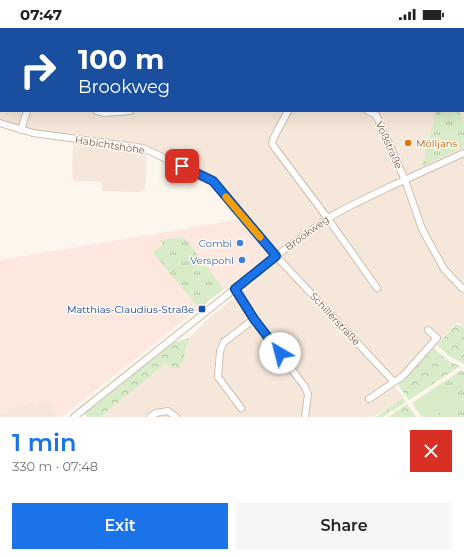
<!DOCTYPE html>
<meta charset="utf-8">
<style>
body{margin:0;font-family:Montserrat,sans-serif;background:#f6f6f6;color:#222;height:100vh;display:flex;flex-direction:column;font-size:15px;white-space:nowrap}
*{box-sizing:border-box;margin:0}
p{font-size:13px;color:#767676}
.icon{flex:none;width:22px;height:22px;fill:none;stroke:currentColor;stroke-width:2;stroke-linecap:round;stroke-linejoin:round}
.map{position:relative;height:389px;overflow:hidden}
.sheet{display:flex;flex-direction:column;background:#fff;flex:1}
.sheet>*{flex:none}
.top-card{position:absolute;left:0px;top:0px;width:464px;height:84px;box-shadow:0 4px 16px #0002;background:#1a4fa0;color:#fff;overflow:hidden}
.pin{position:absolute;display:grid;place-items:center;width:34px;height:34px;color:#fff;margin:-17px;border-radius:8px;box-shadow:0 2px 6px #0006}
.me{position:absolute;width:44px;margin:-22px;rotate:323deg;stroke-linejoin:round;filter:drop-shadow(0 0 3px #0008)}
.turn{display:flex;align-items:center;gap:14px;height:84px;padding:0 12px;font-size:18px}
.turn .icon{width:52px;height:52px;stroke-width:2.5}
.turn b{display:block;font-size:28px;line-height:34px}
.round{display:grid;place-items:center;flex:none;width:42px;height:42px;border-radius:0px;background:#f6f6f6}
.head{display:flex;align-items:center;justify-content:space-between;height:68px;padding:0 12px}
h1{font-size:24px;font-weight:600;line-height:30px;color:#1a73e8}
.button{display:flex;gap:8px;margin-top:auto;padding:8px 12px}
.button a{flex:1;height:46px;border-radius:0px;background:#1a73e8;color:#fff;font-size:16px;font-weight:600;line-height:46px;text-align:center}
.button a+a{background:#f6f6f6;color:#222}
.status{display:flex;justify-content:space-between;align-items:center;height:28px;padding:0 20px;background:#fff;direction:ltr}
.status svg{height:11px;fill:currentColor}
.map>svg:first-child{display:block}
</style>
<div class="status"><b>07:47</b><svg viewBox="0 0 49 12"><path d="M0 12V9h3v3zM5 12V6h3v6zM10 12V3h3v9zM15 12V0h3v12zM26 1h20v11H26zM47 4h2v5h-2z"/></svg></div>
<div class="map">
<svg width="464" height="389" viewBox="0 0 464 389">
<defs>
<pattern id="grass-tufts" width="24" height="20" patternUnits="userSpaceOnUse"><rect width="24" height="20" fill="#d8ecc9"/><path d="M3 7l-1-3M5 7V3M7 7l1-3M15 17l-1-3M17 17v-4M19 17l1-3" fill="none" stroke="#b4c2a5"/></pattern>
<pattern id="forest-crowns" width="20" height="18" patternUnits="userSpaceOnUse"><rect width="20" height="18" fill="#d8ecc9"/><path d="M2 6a3 3 0 1 1 6 0M12 15a3 3 0 1 1 6 0" fill="none" stroke="#b4c2a5"/></pattern>
</defs>
<rect width="100%" height="100%" fill="#fdf6ec"/>
<g fill="#f5e8da" fill-rule="evenodd">
<path d="M0,0H464V298L457,294L437,316L432,313L404,342L390,353L404,370L374,389H100L168,333L183,332L189,310L207,292L282,230L267,213L218,152L204,144L148,119L146,124V153L144,161L140,164L102,163V154L73,153L72,133L74,108L27,100L0,91ZM1,1H463V83H1Z"/>
<polygon points="46,372 60,389 0,389 0,386 31,374"/>
</g>
<polygon fill="#fde8e0" points="242,191 270,226 224,261 219,255 194,274 199,280 62,389 60,389 49,376 42,375 36,380 31,374 0,386 0,232"/>
<g fill="url(#grass-tufts)">
<polygon points="436,83 459,83 464,95 464,119 422,138"/>
<polygon points="184,209 224,261 199,280 153,225 163,216 160,212"/>
<polygon points="462,342 464,344 464,389 422,389 412,375"/>
</g>
<g fill="url(#forest-crowns)">
<polygon points="456,296 464,299 464,336 449,328 437,317"/>
<polygon points="189,310 183,332 178,341 165,336 100,389 87,389 82,383 164,317"/>
<polygon points="432,319 450,334 460,338 409,372 398,357"/>
<polygon points="403,370 406,374 383,389 376,389"/>
<polygon points="407,376 416,389 388,389"/>
</g>
<polygon fill="#d8ecc9" points="443,354 456,375 434,389 428,389 417,372"/>
<g fill="none" stroke-linecap="round" stroke-linejoin="round">
<defs>
<g id="minor">
<polyline points="225,0 226,1"/>
<polyline points="356,0 357,1"/>
<polyline points="457,0 459,1"/>
<polyline points="54,1 55,0"/>
<polyline points="133,1 134,0"/>
<polyline points="273,1 274,0"/>
<polyline points="418,1 419,0"/>
<polyline points="0,17 1,17"/>
<polyline points="463,44 464,41"/>
<polyline points="97,83 105,85 130,83"/>
<polyline points="288,83 273,111 272,116 326,188 377,260"/>
<polyline points="368,83 376,87"/>
<polyline points="376,87 405,152 422,201 444,241 461,259 464,261"/>
<polyline points="0,95 33,105 143,120 213,153 276,228 394,354"/>
<polyline points="21,102 27,83"/>
<polyline points="235,261 254,291 305,359 308,366 305,389"/>
<polyline points="369,371 403,348 437,310 428,302"/>
<polyline points="241,380 218,349 220,323 224,314 254,291"/>
<polyline points="74,389 276,228 328,190 348,179 389,159 464,125"/>
<polyline points="150,389 156,385 168,383 176,389"/>
</g>
</defs>
<use href="#minor" stroke="#d1beb0" stroke-width="8"/>
<use href="#minor" stroke="#fff" stroke-width="6"/>
</g>
<g fill="none" stroke-linecap="round" stroke-linejoin="round">
<defs>
<polyline id="route" points="182,138 213,153 276,228 235,261 254,291 280,325"/>
</defs>
<use href="#route" stroke="#114b97" stroke-width="10"/>
<use href="#route" stroke="#1a73e8" stroke-width="7"/>
<polyline stroke="#f59e0b" stroke-width="7" points="226,169 260,209"/>
</g>
<circle fill="#e8710a" stroke="#fffaf3" stroke-width="1.5" cx="408" cy="115" r="4"/>
<g fill="#3f7fe0" stroke="#fffaf3" stroke-width="1.5">
<circle cx="240" cy="215" r="4"/>
<circle cx="242" cy="232" r="4"/>
</g>
<rect fill="#1a4fb4" stroke="#fffaf3" stroke-width="1.5" x="198" y="277" width="8" height="8" rx="2"/>
<g text-anchor="middle" dominant-baseline="central" stroke-width="3" stroke-linejoin="round" paint-order="stroke">
<g font-size="10" fill="#c56008" stroke="#fffaf3" text-anchor="start">
<text x="416" y="115">Mölljans</text>
</g>
<g font-size="10" fill="#7a5c4d" stroke="#fffaf3">
<text transform="translate(110 117) rotate(9)">Habichtshöhe</text>
<text transform="translate(389 117) rotate(66)">Voßstraße</text>
<text transform="translate(307 205) rotate(-36)">Brookweg</text>
<text transform="translate(335 291) rotate(47)">Schillerstraße</text>
</g>
<g font-size="10" fill="#366cbe" stroke="#fffaf3" text-anchor="end">
<text x="232" y="215">Combi</text>
<text x="234" y="232">Verspohl</text>
</g>
<g font-size="10" fill="#164399" stroke="#fffaf3" text-anchor="end">
<text x="194" y="281">Matthias-Claudius-Straße</text>
</g>
</g>
</svg>
<div class="pin" style="left:182px;top:138px;background:#d93025"><svg class="icon" aria-label="arrive" viewBox="0 0 24 24"><path d="M6 21V4h12l-3 4 3 4H6"/></svg></div>
<svg class="me" style="left:280px;top:325px" viewBox="-20 -20 40 40"><circle r="19" fill="#fff"/><path d="M0-13L10 11 0 6-10 11z" fill="#1a73e8"/></svg>
<div class="top-card">
<div class="turn"><svg class="icon" aria-label="right" viewBox="0 0 24 24"><path d="M7 20v-9h11M14 6l5 5-5 5"/></svg><div><b>100 m</b>Brookweg</div></div>
</div>
</div>
<section class="sheet">
<div class="head"><div><h1>1 min</h1><p>330 m · 07:48</p></div><a class="round" style="background:#d93025;color:#fff"><svg class="icon" aria-label="close" viewBox="0 0 24 24"><path d="M6 6l12 12M18 6L6 18"/></svg></a></div>
<div class="button"><a>Exit</a><a>Share</a></div>
</section>
